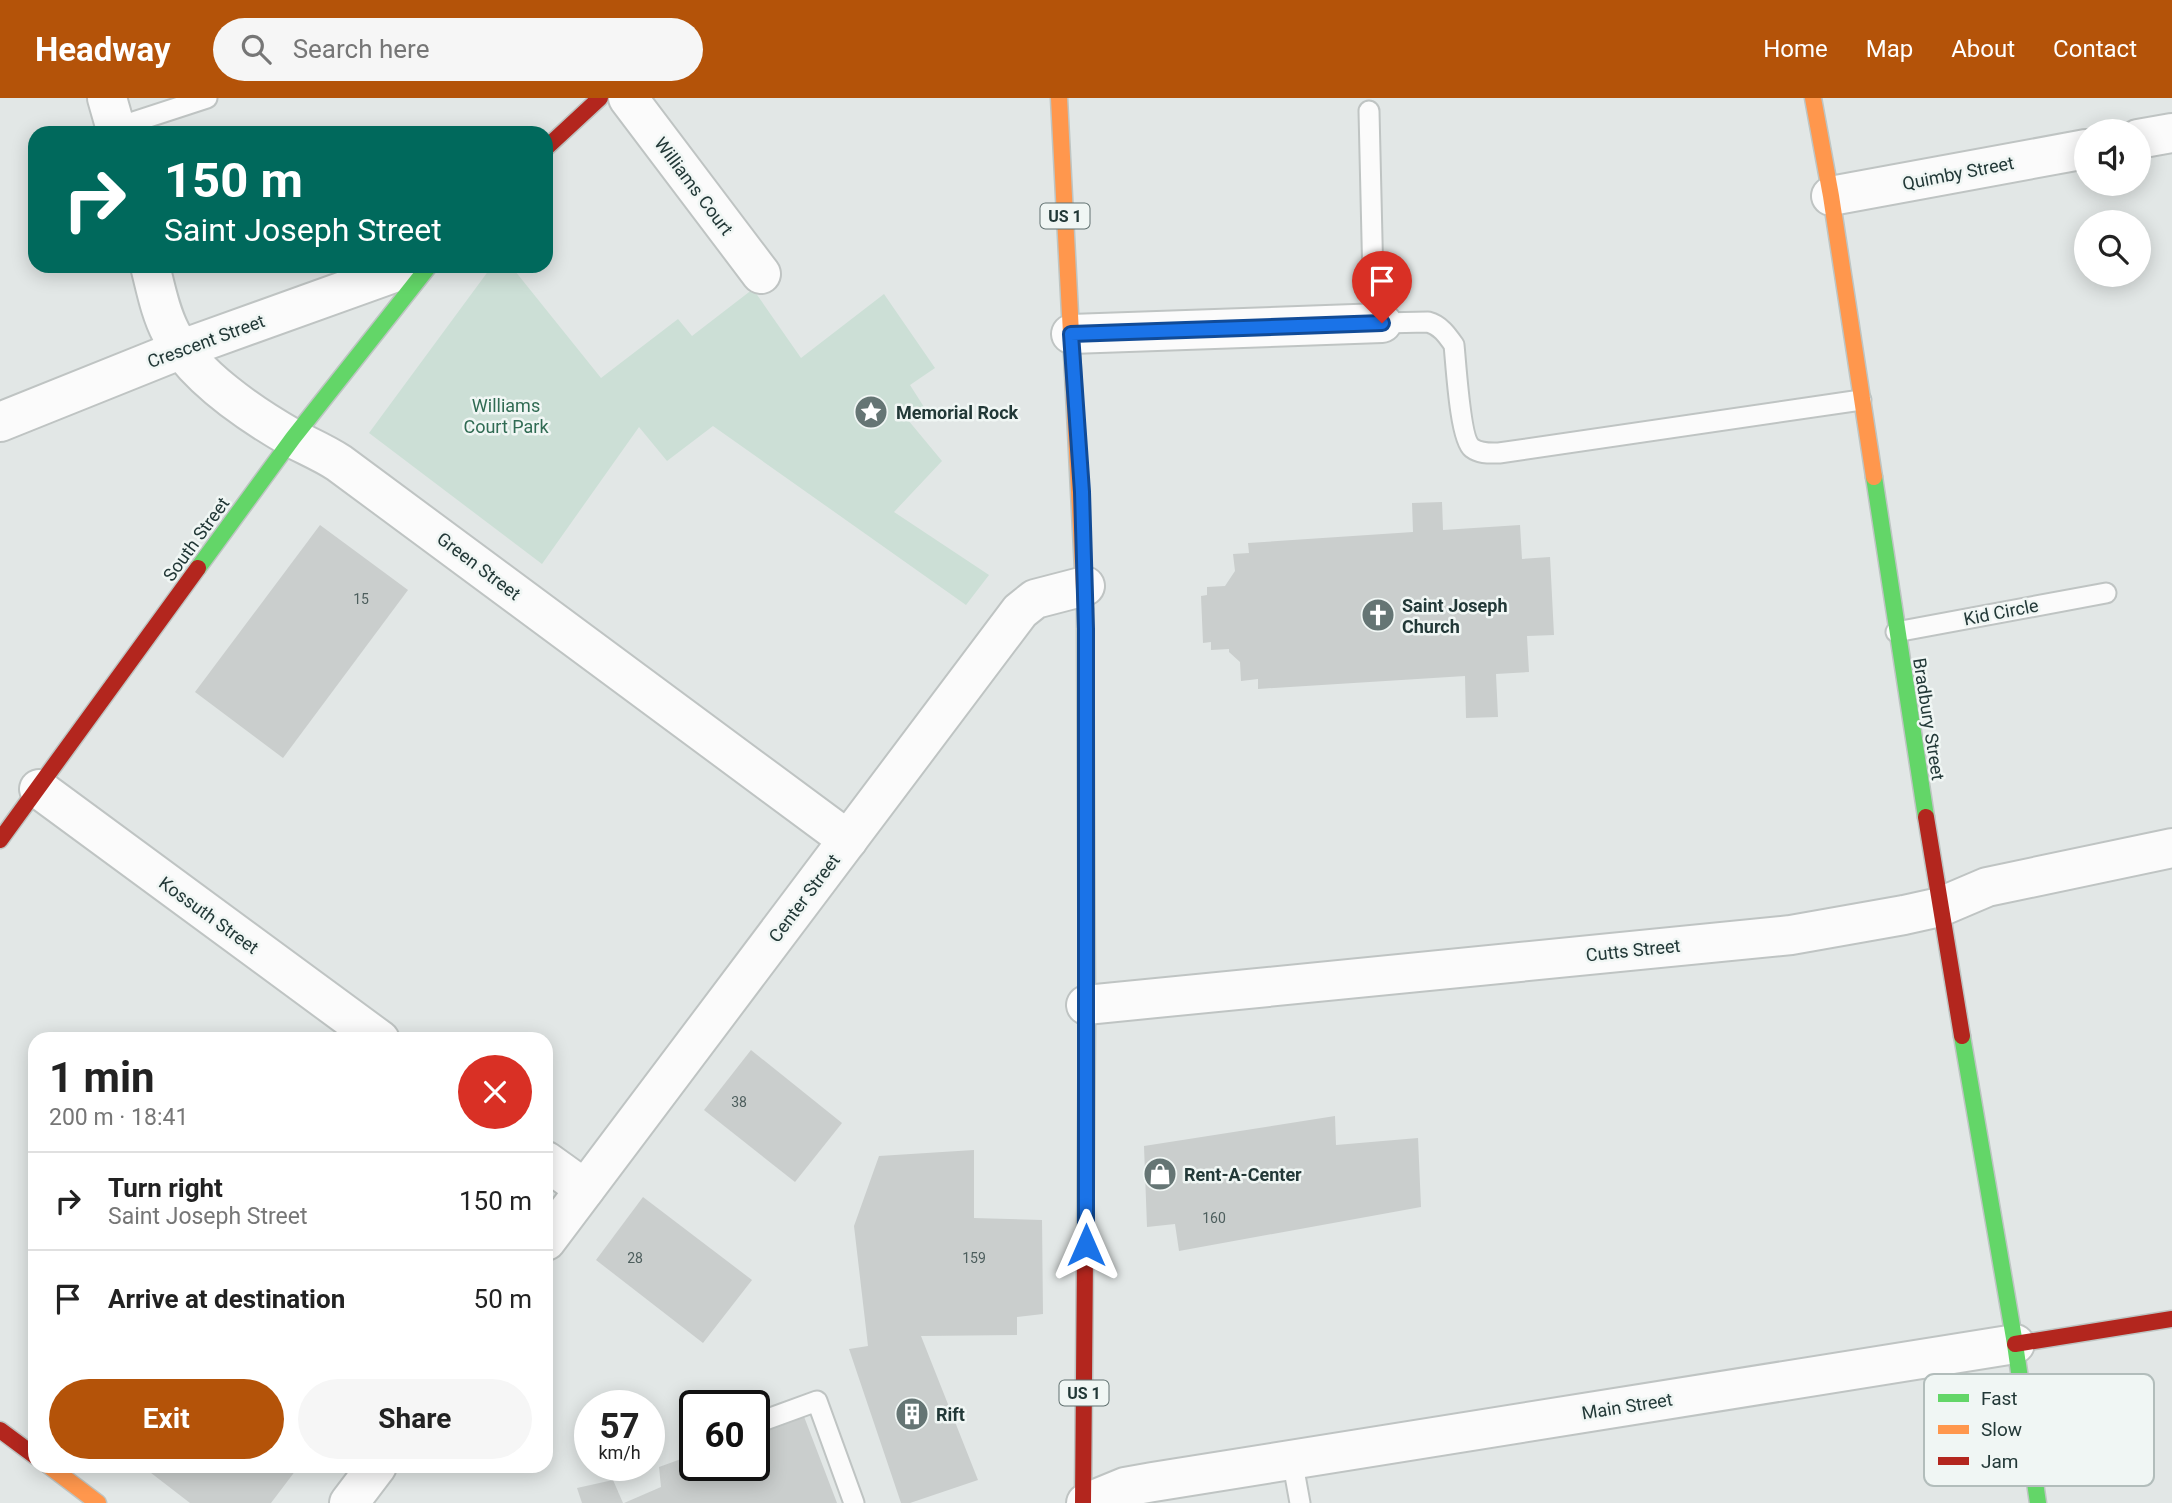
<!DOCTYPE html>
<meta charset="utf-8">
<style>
body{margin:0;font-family:Roboto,sans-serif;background:#f6f6f6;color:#222;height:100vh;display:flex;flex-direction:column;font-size:26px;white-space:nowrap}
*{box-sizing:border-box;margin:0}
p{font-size:23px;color:#767676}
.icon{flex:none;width:38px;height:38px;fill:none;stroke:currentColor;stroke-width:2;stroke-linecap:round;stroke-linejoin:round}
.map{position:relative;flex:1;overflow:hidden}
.panel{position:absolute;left:28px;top:934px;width:525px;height:441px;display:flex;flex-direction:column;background:#fff;border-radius:21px;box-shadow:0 4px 18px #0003}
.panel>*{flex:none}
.hud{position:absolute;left:28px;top:28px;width:525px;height:147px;border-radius:21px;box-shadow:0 4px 18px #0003;background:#00695c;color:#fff;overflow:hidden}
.fabs{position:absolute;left:2074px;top:21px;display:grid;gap:14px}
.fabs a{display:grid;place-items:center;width:77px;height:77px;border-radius:50%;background:#fff;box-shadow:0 4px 18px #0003;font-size:35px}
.speed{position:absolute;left:574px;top:1292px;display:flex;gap:14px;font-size:35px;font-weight:700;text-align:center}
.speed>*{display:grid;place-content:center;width:91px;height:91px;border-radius:50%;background:#fff;box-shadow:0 4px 18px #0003;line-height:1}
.speed small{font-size:18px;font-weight:400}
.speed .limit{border:4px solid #111;border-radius:10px;background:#fff;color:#111}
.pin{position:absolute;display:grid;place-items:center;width:60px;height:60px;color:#fff;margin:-72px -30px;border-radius:50% 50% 50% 0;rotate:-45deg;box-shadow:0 0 7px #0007}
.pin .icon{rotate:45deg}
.me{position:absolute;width:77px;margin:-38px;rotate:0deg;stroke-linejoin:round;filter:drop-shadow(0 0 5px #0008)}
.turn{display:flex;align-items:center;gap:24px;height:147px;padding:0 21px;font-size:32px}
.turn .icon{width:91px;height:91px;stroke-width:2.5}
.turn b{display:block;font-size:49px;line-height:60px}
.round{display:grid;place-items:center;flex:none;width:74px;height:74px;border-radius:37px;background:#f6f6f6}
.headline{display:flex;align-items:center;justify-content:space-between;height:119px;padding:0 21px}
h1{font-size:42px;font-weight:700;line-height:52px}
.action{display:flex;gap:14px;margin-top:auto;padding:14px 21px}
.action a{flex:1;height:80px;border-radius:42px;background:#b45309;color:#fff;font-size:28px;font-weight:700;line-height:80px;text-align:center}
.action a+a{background:#f6f6f6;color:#222}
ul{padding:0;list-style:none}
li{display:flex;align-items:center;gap:21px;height:98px;padding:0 21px;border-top:2px solid #e0e0e0}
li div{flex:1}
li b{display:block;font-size:26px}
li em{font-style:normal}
header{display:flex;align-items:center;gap:42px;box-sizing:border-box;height:98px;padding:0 35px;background:#b45309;color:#fff}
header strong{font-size:33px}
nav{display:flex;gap:38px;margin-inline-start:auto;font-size:24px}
.search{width:490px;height:63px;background:#f6f6f6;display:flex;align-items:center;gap:18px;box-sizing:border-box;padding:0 24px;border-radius:38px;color:#767676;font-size:26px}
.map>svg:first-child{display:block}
</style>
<header>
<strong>Headway</strong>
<div class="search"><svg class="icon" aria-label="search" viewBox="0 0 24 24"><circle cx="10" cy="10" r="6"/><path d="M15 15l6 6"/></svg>Search here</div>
<nav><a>Home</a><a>Map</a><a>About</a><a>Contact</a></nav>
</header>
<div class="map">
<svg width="2172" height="1405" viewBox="0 0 2172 1405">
<rect width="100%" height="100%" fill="#e2e7e6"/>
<polygon fill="#ccdfd6" points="492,168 511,168 601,280 678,221 692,238 753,191 801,260 884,196 935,270 910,287 924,309 908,322 942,363 894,414 989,477 966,507 713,328 667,363 639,329 542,466 369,335"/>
<g fill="#cacecd">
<polygon points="1442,404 1443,432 1520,427 1522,461 1550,459 1554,537 1527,538 1529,574 1496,576 1498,619 1466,620 1465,578 1258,591 1258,581 1241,583 1240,564 1229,554 1229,551 1211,552 1211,544 1203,545 1201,498 1207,497 1207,489 1225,488 1235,473 1233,456 1249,455 1248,445 1413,434 1412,405"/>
<polygon points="320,427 408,492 283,660 195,594"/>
<polygon points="751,952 842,1025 795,1084 704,1012"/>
<polygon points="1335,1018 1336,1047 1418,1040 1421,1109 1179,1153 1175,1126 1147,1129 1144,1048"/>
<polygon points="974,1052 974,1120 1042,1122 1043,1216 1017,1219 1017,1237 921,1238 978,1382 910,1405 901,1405 849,1251 868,1248 854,1128 879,1058"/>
<polygon points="643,1099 752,1182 703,1245 596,1162"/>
<polygon points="803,1316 837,1405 624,1405 661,1389 659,1369 695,1356 695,1367 754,1367 754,1334"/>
<polygon points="142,1368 299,1368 271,1405 190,1405"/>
<polygon points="613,1382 623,1405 582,1405 577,1390"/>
</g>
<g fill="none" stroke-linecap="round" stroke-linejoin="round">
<defs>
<g id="lane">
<polyline points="1369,13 1374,226"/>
<polyline points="115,30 207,0"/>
<path d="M1382,225L1428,224C1440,227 1447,237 1454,247C1456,265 1460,341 1472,350C1480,356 1490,355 1499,355L1861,302"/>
<polyline points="1896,534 2106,495"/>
<polyline points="754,1326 817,1303 854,1405"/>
<polyline points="1292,1361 1300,1405"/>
</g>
<g id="street">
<polyline points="107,0 117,35"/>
<polyline points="628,0 761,176"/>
<polyline points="2138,41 2172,35"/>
<polyline points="1831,98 2086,51"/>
<path d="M150,168C156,191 160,214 171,235C194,278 250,316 292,340C307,348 324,355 339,365L848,742"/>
<polyline points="1071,236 1382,225"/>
<polyline points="0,324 182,251 413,168"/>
<polyline points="39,691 380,942"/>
<polyline points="1086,907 1791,837 1904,817 1940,809 1987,789 2172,750"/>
<polyline points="546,1063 585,1091"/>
<polyline points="546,1143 1020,513 1035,501 1085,488"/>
<polyline points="349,1405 377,1368"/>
<polyline points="1086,1405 1125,1389 1153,1384 2015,1246"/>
</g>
<g id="fast">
<polyline points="1874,379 1926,719"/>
<polyline points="198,470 293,340 429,168"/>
<polyline points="1962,938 2015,1246 2038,1405"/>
<polyline points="1085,1156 1087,920 1085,511"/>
</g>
<g id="slow">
<polyline points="1059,0 1085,511"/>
<polyline points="1813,0 1831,98 1874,379"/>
<polyline points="49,1368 98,1405"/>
</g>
<g id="jam">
<polyline points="546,50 600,0"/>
<polyline points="1926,719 1962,938"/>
<polyline points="0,742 198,470"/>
<polyline points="2015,1246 2172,1221"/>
<polyline points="0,1332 35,1358"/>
<polyline points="1083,1405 1085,1156"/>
</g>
</defs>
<use href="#lane" stroke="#bfc4c3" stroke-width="23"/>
<use href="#street" stroke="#bfc4c3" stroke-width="42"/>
<use href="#fast" stroke="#bec5c3" stroke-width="19"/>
<use href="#slow" stroke="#bec5c3" stroke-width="19"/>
<use href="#jam" stroke="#bec5c3" stroke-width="19"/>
<use href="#lane" stroke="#fbfbfb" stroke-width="19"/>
<use href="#street" stroke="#fbfbfb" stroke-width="38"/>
<use href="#fast" stroke="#63d668" stroke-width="16"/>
<use href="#slow" stroke="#ff974d" stroke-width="16"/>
<use href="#jam" stroke="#b3261e" stroke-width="16"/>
</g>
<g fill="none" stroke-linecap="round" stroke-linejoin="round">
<defs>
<polyline id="route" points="1086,1147 1086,531 1082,394 1071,236 1382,225"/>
</defs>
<use href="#route" stroke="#114b97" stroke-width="18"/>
<use href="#route" stroke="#1a73e8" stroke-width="12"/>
</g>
<defs>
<symbol id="sight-disc" viewBox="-11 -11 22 22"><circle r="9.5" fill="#657574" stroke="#f0f6f4"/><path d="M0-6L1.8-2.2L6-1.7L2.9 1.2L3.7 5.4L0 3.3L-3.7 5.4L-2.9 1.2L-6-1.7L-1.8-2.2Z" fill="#fff"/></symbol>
<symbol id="church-disc" viewBox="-11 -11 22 22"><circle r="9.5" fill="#657574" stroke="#f0f6f4"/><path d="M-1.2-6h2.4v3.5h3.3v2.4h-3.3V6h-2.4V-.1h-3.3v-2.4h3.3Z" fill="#fff"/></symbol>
<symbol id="shop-disc" viewBox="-11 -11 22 22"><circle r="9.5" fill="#657574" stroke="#f0f6f4"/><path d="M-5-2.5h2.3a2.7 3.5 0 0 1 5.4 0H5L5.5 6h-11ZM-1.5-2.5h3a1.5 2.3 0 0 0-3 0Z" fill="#fff"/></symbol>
<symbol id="building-disc" viewBox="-11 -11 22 22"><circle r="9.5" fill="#657574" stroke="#f0f6f4"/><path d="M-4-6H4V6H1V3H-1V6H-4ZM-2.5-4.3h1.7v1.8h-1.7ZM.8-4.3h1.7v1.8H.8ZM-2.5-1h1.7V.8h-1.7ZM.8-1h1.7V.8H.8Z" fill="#fff"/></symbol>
</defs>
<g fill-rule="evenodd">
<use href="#sight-disc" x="852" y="295" width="38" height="38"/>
<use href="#church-disc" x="1359" y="498" width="38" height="38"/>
<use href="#shop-disc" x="1141" y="1057" width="38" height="38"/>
<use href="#building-disc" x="893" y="1297" width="38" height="38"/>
</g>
<g text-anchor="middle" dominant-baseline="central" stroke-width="5" stroke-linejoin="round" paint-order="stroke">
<g font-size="14" fill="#4d5e5d">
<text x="361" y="501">15</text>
<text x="739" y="1004">38</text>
<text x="1214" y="1120">160</text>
<text x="635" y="1160">28</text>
<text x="974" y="1160">159</text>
</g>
<g fill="#f0f6f4" stroke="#607170" stroke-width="2">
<rect x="1040.5" y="105.5" width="49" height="25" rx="5"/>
<rect x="1059.5" y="1282.5" width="49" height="25" rx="5"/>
</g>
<g font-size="16" font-weight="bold" fill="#223837">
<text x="1065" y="118">US 1</text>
<text x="1084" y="1295">US 1</text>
</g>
<g font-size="18" fill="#223837" stroke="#f0f6f4">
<text transform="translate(1958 75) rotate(-11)">Quimby Street</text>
<text transform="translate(694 88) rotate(53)">Williams Court</text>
<text transform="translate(206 243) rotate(-20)">Crescent Street</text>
<text transform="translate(196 441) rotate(-54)">South Street</text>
<text transform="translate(479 468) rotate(37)">Green Street</text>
<text transform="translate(2001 514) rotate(-11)">Kid Circle</text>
<text transform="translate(1929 621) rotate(81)">Bradbury Street</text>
<text transform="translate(804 800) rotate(-53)">Center Street</text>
<text transform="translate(209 817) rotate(36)">Kossuth Street</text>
<text transform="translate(1633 852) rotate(-6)">Cutts Street</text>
<text transform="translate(1627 1308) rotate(-9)">Main Street</text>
</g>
<g font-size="18" fill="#306b53" stroke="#f0f6f4">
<text x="506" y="307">Williams<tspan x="506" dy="21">Court Park</tspan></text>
</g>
<g font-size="18" font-weight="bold" fill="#223837" stroke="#f0f6f4" text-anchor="start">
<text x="896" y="314">Memorial Rock</text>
<text x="1402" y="507">Saint Joseph<tspan x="1402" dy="21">Church</tspan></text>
<text x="1184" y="1076">Rent-A-Center</text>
<text x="936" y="1316">Rift</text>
</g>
</g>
<rect x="1924" y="1276" width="230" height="112" rx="10" fill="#f0f6f4" stroke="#b2bdbb" stroke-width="2"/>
<rect x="1938" y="1296" width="31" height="8" fill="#63d668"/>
<rect x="1938" y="1327" width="31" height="9" fill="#ff974d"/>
<rect x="1938" y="1359" width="31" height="8" fill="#b3261e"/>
<g font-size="19" fill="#223837">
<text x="1981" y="1307">Fast</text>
<text x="1981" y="1338">Slow</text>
<text x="1981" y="1370">Jam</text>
</g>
</svg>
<div class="fabs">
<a><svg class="icon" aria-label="sound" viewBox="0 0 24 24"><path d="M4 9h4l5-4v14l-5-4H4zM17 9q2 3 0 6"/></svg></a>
<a><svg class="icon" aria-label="search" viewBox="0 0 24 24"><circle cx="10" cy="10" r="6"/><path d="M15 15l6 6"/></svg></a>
</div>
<div class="speed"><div>57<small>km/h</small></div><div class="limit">60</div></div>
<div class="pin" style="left:1382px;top:225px;background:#d93025"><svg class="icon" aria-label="arrive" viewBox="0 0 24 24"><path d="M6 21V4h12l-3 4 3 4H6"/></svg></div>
<svg class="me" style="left:1086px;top:1147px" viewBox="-20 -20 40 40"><path d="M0-17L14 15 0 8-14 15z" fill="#1a73e8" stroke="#fff" stroke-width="4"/></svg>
<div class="hud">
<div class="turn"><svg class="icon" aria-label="right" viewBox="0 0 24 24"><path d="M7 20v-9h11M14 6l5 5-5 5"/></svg><div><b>150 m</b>Saint Joseph Street</div></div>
</div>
<section class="panel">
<div class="headline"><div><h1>1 min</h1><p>200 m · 18:41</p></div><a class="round" style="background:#d93025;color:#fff"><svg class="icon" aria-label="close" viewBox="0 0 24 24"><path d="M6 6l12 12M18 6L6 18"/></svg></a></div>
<ul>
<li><svg class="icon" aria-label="right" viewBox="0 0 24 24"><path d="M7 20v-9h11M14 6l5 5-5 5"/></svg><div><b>Turn right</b><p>Saint Joseph Street</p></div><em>150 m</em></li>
<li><svg class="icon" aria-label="arrive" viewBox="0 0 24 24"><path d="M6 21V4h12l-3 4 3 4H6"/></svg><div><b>Arrive at destination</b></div><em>50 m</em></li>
</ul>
<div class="action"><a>Exit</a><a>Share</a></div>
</section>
</div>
